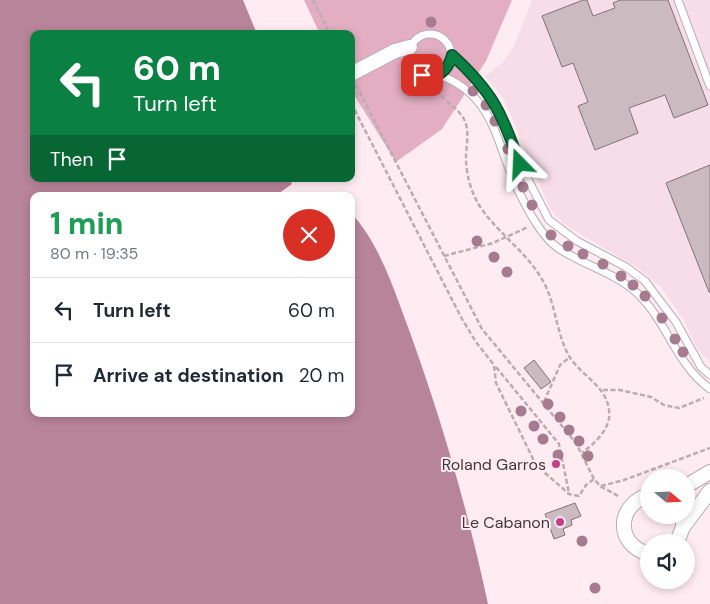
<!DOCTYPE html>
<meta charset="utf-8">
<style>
body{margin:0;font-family:"DM Sans",sans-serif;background:#f2f2f3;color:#1f2937;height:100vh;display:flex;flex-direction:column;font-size:19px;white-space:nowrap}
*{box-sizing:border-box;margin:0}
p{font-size:16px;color:#747a83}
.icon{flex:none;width:28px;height:28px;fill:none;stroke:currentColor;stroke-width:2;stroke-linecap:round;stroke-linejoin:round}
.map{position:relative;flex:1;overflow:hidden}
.side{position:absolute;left:30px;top:192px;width:325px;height:225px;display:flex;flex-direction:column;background:#fff;border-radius:10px;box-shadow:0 2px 8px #0003}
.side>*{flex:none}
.guide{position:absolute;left:30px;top:30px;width:325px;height:152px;border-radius:10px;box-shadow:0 2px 8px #0003;background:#0b8043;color:#fff;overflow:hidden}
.needle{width:32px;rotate:109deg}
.fabs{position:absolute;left:640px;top:469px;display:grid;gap:10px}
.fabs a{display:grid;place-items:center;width:55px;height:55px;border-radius:50%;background:#fff;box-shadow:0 2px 8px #0003;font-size:25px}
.pin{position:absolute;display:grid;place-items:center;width:42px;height:42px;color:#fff;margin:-21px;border-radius:10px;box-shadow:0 2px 8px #0006}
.me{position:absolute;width:55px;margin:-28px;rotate:339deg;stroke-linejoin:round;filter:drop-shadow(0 0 4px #0008)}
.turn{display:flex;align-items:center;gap:18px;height:105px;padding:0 20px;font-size:22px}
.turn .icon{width:65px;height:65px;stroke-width:2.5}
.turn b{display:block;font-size:35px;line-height:42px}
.then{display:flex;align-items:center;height:48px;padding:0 20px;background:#0003;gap:10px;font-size:19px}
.round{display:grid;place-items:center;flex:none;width:52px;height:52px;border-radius:26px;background:#f2f2f3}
.overview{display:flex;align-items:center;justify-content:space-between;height:85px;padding:0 20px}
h1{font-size:30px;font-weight:800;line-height:38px;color:#1e9e55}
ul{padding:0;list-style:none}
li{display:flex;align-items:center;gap:15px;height:65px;padding:0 20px;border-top:1px solid #e0e1e3}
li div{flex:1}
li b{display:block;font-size:19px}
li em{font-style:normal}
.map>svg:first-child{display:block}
</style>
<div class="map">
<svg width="710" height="604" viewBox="0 0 710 604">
<rect width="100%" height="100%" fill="#ffecf3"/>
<polygon fill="#f7dde7" points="532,0 710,0 710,362 698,350 684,321 661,287 636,267 564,224 550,209 505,101 485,76 503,62 513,48"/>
<polygon fill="#e3adc2" points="304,0 512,0 486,61 442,129 396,162 351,90 351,34 320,34"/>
<path fill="#b88499" d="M0,0H243L257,34H34V179H289L292,184L275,196H34V414H351V213C380,244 393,288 408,327C441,418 468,510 488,604H0Z"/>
<g fill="#cbbac0" stroke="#827278">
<polygon points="583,0 587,0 593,16 615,8 613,3 620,0 668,0 708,105 674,118 665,95 629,108 638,133 595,150 578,106 588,102 573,63 562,67 542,16"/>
<polygon points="710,165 710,292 709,292 666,183"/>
<polygon points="534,360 551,382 541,389 524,368"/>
<polygon points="575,503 581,516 571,520 572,525 563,529 565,535 554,539 545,514"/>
</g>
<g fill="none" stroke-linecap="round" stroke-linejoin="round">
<defs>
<g id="lane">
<polyline points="678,0 710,86"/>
<circle cx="430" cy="55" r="21"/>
<polyline points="452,55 492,97 500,111 520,164 549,220 577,241 626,267 645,281 676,322 701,367 710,375"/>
<path d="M439,75C496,95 496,146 519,192C528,210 541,236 558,248C583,265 614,272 637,293C667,321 675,363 710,389"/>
</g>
<g id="street">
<polyline points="351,74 395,51 410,47"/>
<polyline points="686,486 710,472"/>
<path d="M649,495C616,505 615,545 649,554"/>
<polyline points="683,527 710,491"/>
<polyline points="677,542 683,527 683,520"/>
</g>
</defs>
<use href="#lane" stroke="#bcabb2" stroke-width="9"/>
<use href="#street" stroke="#bcabb2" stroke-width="16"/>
<g stroke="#bbacb1" stroke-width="2.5" stroke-dasharray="5 2.5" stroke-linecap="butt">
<polyline points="313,0 330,34"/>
<path d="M432,84C440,101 461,107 466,124C469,135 466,147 466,158C466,174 471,192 479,205C497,233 527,252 543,281C556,304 556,333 569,356C581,376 606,385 609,410C612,428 595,443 582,453"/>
<polyline points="356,85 482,329 576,443 594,479 600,486 620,497"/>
<polyline points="351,103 462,319 476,342 494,365 496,383 536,465 569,494 579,496 586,485 594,479"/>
<polyline points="444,256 493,243 528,227"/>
<polyline points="496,367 559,444 569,493"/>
<polyline points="603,390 620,390 651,397 664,405 679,408 704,398"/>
<polyline points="544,402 560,365 570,357"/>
<polyline points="601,486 624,480 710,448"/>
</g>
<use href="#lane" stroke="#fff" stroke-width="7"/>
<use href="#street" stroke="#fff" stroke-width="14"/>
</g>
<g fill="#a67b8f">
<circle cx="431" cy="22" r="5.5"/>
<circle cx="473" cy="91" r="5.5"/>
<circle cx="486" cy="105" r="5.5"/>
<circle cx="495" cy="121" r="5.5"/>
<circle cx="508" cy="149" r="5.5"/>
<circle cx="515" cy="170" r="5.5"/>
<circle cx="523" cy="187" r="5.5"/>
<circle cx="532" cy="205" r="5.5"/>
<circle cx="551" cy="235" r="5.5"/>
<circle cx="477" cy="241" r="5.5"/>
<circle cx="568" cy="246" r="5.5"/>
<circle cx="583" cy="254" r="5.5"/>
<circle cx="494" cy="257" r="5.5"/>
<circle cx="603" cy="264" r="5.5"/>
<circle cx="507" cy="272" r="5.5"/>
<circle cx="621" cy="276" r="5.5"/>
<circle cx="633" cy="285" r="5.5"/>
<circle cx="645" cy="296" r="5.5"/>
<circle cx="662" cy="318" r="5.5"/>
<circle cx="675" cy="339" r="5.5"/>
<circle cx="683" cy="352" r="5.5"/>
<circle cx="548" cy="404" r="5.5"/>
<circle cx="521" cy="411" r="5.5"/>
<circle cx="560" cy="417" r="5.5"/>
<circle cx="534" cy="426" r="5.5"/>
<circle cx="569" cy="430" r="5.5"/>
<circle cx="543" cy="439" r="5.5"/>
<circle cx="579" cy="441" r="5.5"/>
<circle cx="558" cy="455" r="5.5"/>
<circle cx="588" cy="456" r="5.5"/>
<circle cx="582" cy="541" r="5.5"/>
<circle cx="595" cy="588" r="5.5"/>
</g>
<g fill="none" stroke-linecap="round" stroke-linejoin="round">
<defs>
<path id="route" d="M422,75C438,79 448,71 452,55C494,93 501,113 520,164"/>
</defs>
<use href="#route" stroke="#07532c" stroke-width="12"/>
<use href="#route" stroke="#0b8043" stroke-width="9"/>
</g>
<g fill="#c54084" stroke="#ffecf3" stroke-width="2">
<circle cx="556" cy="464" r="5"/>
<circle cx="560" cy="522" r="5"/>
</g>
<g text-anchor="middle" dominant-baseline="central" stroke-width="4" stroke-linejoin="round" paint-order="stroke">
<g font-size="16" fill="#413a3d" stroke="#ffecf3" text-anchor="end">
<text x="546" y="464">Roland Garros</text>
<text x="550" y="522">Le Cabanon</text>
</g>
</g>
</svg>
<div class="fabs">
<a><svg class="needle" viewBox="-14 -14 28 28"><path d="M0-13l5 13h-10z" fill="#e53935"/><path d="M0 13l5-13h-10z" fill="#747a83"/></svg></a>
<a><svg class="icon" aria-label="sound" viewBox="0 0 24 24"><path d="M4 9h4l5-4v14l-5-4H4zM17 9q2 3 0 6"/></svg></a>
</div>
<div class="pin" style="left:422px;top:75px;background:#d93025"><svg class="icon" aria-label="arrive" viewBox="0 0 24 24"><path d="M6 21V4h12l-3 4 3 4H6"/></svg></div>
<svg class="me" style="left:520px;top:164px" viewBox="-20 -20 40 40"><path d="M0-17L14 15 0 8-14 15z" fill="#0b8043" stroke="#fff" stroke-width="4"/></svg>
<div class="guide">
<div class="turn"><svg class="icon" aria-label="left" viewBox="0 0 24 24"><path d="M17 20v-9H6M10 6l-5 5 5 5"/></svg><div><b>60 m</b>Turn left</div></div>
<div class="then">Then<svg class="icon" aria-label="arrive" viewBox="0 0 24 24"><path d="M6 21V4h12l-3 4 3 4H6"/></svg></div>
</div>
<section class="side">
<div class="overview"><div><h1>1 min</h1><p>80 m · 19:35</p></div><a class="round" style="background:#d93025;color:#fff"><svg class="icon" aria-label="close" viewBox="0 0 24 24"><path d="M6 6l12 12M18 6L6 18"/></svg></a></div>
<ul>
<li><svg class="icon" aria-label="left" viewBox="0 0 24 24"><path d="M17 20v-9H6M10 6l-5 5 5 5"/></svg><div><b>Turn left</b></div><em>60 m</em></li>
<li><svg class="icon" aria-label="arrive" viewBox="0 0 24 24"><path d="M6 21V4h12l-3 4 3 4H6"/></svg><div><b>Arrive at destination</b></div><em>20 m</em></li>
</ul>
</section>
</div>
